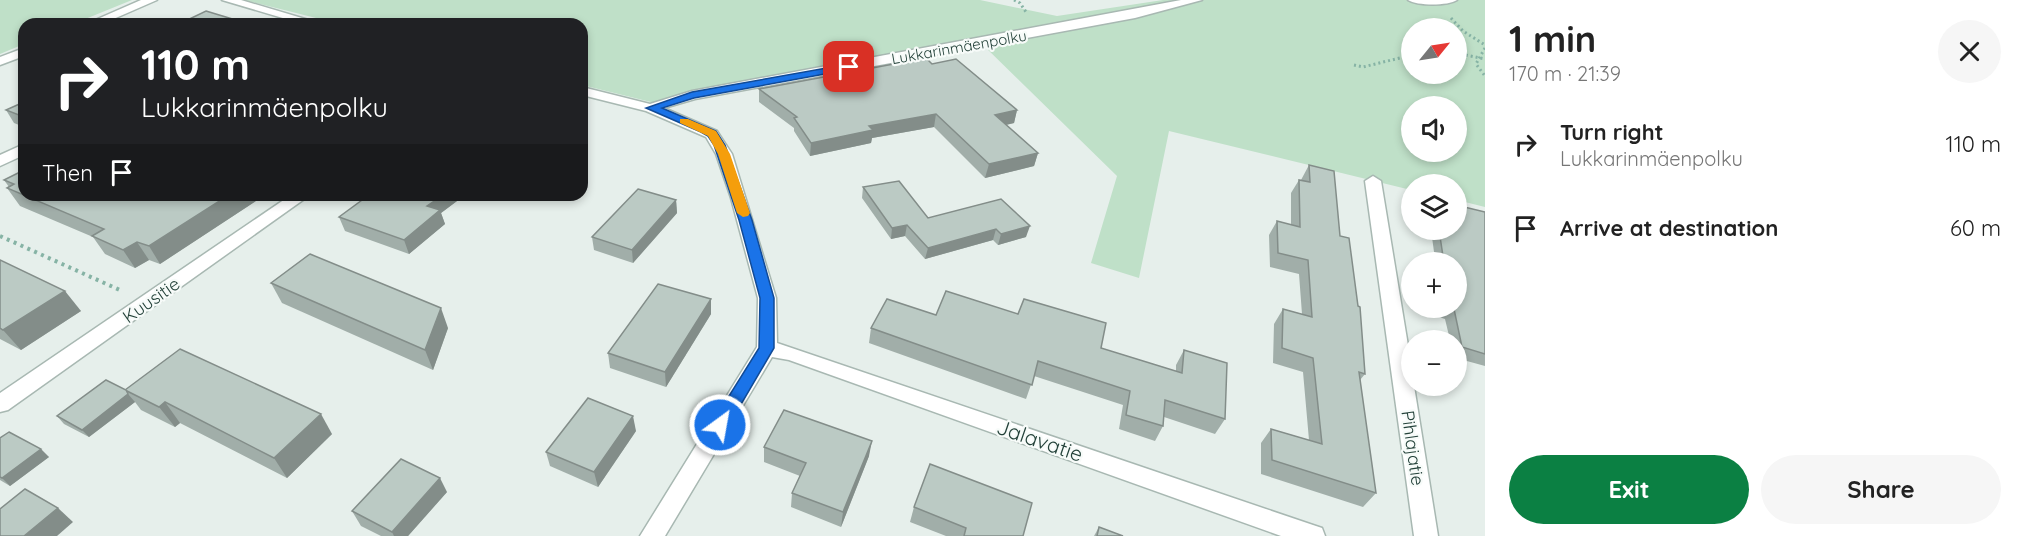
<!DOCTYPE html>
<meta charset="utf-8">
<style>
body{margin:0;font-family:Quicksand,sans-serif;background:#f6f6f6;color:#222;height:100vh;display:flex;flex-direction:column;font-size:22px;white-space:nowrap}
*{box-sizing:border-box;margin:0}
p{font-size:20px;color:#767676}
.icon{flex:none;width:33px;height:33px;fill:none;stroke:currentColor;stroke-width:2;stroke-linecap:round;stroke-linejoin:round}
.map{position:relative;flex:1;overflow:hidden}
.panel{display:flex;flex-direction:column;background:#fff;width:540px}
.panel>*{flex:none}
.hud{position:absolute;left:18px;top:18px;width:570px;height:183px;border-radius:18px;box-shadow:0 3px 9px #0003;background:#202124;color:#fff;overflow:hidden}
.needle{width:39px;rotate:60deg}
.buttons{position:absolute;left:1401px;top:18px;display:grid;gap:12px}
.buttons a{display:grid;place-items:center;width:66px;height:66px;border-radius:50%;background:#fff;box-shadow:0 3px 9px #0003;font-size:30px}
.pin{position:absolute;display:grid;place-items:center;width:51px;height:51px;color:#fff;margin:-26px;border-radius:12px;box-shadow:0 3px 9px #0006}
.me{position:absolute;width:66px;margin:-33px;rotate:32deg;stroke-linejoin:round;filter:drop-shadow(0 0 4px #0008)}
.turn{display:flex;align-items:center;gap:21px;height:126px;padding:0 24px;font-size:27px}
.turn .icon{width:78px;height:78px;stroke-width:2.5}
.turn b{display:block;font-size:42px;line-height:51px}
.then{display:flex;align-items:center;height:57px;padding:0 24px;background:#0003;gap:12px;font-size:22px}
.round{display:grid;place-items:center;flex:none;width:63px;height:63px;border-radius:32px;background:#f6f6f6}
.summary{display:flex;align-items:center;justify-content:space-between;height:102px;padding:0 24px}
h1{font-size:36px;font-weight:700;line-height:45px}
.primary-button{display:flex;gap:12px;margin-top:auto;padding:12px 24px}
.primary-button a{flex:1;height:69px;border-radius:36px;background:#0b8043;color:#fff;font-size:24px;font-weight:700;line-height:69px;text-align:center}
.primary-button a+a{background:#f6f6f6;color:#222}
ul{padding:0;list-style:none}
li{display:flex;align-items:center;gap:18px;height:84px;padding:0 24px}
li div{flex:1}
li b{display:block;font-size:22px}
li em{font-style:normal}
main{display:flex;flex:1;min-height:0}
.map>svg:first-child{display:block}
</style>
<main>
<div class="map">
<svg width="1485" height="536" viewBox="0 0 1485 536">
<rect width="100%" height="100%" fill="#e6efeb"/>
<g fill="#bfe0c8" fill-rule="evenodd">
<polygon points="0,0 132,0 73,24 24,24 24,44 0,54"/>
<path d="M244,0H980L1057,16L1163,0H1485V207L1457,200L1456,184H1412L1411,190L1169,131L1139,278L1091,263L1117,176L981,43L659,104L582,85V24H340ZM1412,28H1456V74H1412ZM1412,106H1456V152H1412Z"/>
</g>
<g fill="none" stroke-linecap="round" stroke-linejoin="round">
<defs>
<g id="minor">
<polygon points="141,0 157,0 102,24 86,24"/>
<polygon points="222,0 241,0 322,24 303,24"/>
<polygon points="1181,0 1202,0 1135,18 695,99 664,108 717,131 732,154 776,298 777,343 1313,525 1322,528 1325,536 1281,536 789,360 772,357 665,536 640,536 757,347 758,298 731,198 716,154 706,137 646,111 582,95 582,87 650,104 692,91"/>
<path d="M1408,0H1457C1448,6 1417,6 1408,0Z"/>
<polygon points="24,48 24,56 0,65 0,57"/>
<polygon points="24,144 24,155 0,166 0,155"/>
<polygon points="1373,176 1381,181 1412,370 1412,386 1414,386 1438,536 1414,536 1365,181"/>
<polygon points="291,195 310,195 8,410 0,412 0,393"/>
</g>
</defs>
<use href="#minor" stroke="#a8b8b2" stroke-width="3"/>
<g stroke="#86b3a5" stroke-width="3" stroke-dasharray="2 3" stroke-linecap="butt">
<polyline points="1014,0 1020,3 1026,12"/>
<polyline points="1451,18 1463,31 1485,45"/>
<polyline points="1485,48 1476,64 1485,76"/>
<polyline points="1456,53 1485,59"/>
<polyline points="1354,65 1363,67 1412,55"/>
</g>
<polyline stroke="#86b3a5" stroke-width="4" stroke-dasharray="3 4.5" stroke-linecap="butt" points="0,236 122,291"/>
<use href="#minor" fill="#fff" fill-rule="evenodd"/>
</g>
<g fill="#a1aea9">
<polygon points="932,64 1017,110 1014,123 1006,125 1038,153 1034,166 985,178 934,127 872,138 871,143 810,156 794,131 794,128 759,102 759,89"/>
<polygon points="24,102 24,127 14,123 6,110"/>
<polygon points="1309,165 1340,236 1365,374 1360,380 1376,493 1363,507 1261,474 1261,443 1271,429 1309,440 1303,372 1273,363 1274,324 1283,309 1302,314 1299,274 1270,267 1269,235 1277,221 1291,225 1291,193 1299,180 1301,180"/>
<polygon points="24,170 24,195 265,195 160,264 149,260 135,268 105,254 93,237 20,206 7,188 9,187 4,180"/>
<polygon points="863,187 928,218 1001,199 1026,237 998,245 993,240 925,259 905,236 891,239 862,198"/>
<polygon points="362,195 465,195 441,213 445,224 409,254 345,231 339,217 364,199"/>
<polygon points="676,200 677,213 633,263 594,250 592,237"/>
<polygon points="1485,212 1485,366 1456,358 1456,340 1450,340 1445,319 1439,317 1437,308 1456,308 1456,262 1432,262 1435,259 1431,230 1456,230"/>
<polygon points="0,260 81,311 21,350 0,339"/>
<polygon points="271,283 448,328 433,370 282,303"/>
<polygon points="711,299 711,314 666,387 610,368 608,353"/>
<polygon points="936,315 1101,348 1176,371 1176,365 1184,350 1225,419 1215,434 1164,417 1163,426 1155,441 1119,429 1123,405 1034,376 1026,399 869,343 871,328"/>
<polygon points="126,390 332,434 287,478 180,423 175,427 141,410 135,402 89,437 64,424 57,416"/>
<polygon points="636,431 598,487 550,466 546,452"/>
<polygon points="0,438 49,457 10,486 0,480"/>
<polygon points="764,447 869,456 841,527 791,507 792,493 800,476 764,462"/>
<polygon points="447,492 408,536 381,536 361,526 352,511"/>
<polygon points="914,507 1023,536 946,536 910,522"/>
<polygon points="1099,527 1123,536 1094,536"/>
</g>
<g fill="#838d89">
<polygon points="1017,110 1014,123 992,128 995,115"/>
<polygon points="936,114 934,127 872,138 871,143 810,156 811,143 869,126"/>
<polygon points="1038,153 1034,166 985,178 989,164"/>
<polygon points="229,195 265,195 160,264 149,246"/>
<polygon points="443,195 465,195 441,213 445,224 409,254 404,240 427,206"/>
<polygon points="676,200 677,213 633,263 632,250"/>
<polygon points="907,225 905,236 891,239 892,228"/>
<polygon points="1030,226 1026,237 998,245 1001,234"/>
<polygon points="996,229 993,240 925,259 928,248"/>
<polygon points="137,242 149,260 135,268 123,250"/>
<polygon points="65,291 81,311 21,350 3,330"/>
<polygon points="711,299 711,314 666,387 665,372"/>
<polygon points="441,308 448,328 433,370 425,350"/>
<polygon points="128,394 135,402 89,437 82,430"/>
<polygon points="165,402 180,423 175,427 159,407"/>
<polygon points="321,414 332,434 287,478 274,458"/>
<polygon points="633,416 636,431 598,487 594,472"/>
<polygon points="872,441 869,456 841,527 843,512"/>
<polygon points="41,449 49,457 10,486 2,478"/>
<polygon points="440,478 447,492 408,536 394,536 392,532"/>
<polygon points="58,508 73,522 57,536 24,536"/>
</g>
<g fill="#bbcac4" stroke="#838d89" stroke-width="1.5">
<polygon points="206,11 249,24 179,24"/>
<polygon points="926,58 932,64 956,59 1017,110 995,115 1038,153 989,164 936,114 869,126 873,130 811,143 794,118 797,117 759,89"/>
<polygon points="24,102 24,117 6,110"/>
<polygon points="1309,165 1334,171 1340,236 1349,238 1358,306 1360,307 1365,374 1359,372 1376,493 1272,460 1271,429 1322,444 1313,358 1282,348 1283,309 1312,317 1308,260 1278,253 1277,221 1300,227 1299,180 1310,182"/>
<polygon points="24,170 24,195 229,195 149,246 137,242 123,250 92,236 104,229 7,188 14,184 4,180"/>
<polygon points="899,181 928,218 1001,199 1030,226 1001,234 996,229 928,248 907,225 892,228 863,187"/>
<polygon points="638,189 676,200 632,250 592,237"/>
<polygon points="369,195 443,195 427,206 440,210 404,240 339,217"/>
<polygon points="1456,205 1485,212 1485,354 1462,347 1454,309 1448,308 1456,308 1456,262 1440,262 1438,255 1443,256 1439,230 1456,230"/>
<polygon points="310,254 441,308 425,350 271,283"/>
<polygon points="0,260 65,291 3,330 0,328"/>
<polygon points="658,284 711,299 665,372 608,353"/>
<polygon points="946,291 1018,314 1024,299 1106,323 1101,348 1182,373 1184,350 1227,363 1225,419 1165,400 1163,426 1126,415 1130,391 1038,361 1032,385 871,328 887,299 936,315"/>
<polygon points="180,349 321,414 274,458 165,402 159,407 125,390"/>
<polygon points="106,380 126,390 128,394 82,430 57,416"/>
<polygon points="588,398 633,416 594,472 546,452"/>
<polygon points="784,410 872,441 843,512 792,493 806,463 764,447"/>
<polygon points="9,432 41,449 2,478 0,477 0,438"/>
<polygon points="401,459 440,478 392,532 352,511"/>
<polygon points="930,464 1032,503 1023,536 964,536 966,528 914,507"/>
<polygon points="25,489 58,508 24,536 0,536 0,509"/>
<polygon points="1099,527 1123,536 1097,536"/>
</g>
<polygon fill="#1a73e8" stroke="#114b97" stroke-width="1.5" points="849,64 854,67 852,69 694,98 662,108 716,131 725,145 752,220 774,298 774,348 726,430 714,430 712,425 714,420 759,348 760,298 739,220 714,145 708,136 701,132 646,108 692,92"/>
<polygon fill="#f59e0b" points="680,119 688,119 716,131 730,154 750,213 748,216 743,217 737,213 718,154 708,136 680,123"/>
<g text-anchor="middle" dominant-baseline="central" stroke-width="4.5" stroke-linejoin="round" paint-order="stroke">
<g font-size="15" fill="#24423a" stroke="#f7fbf9">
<text transform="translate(959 47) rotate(-10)">Lukkarinmäenpolku</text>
</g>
<g font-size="18" fill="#24423a" stroke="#f7fbf9">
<text transform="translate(151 300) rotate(-35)">Kuusitie</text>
<text transform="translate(1413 448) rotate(82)">Pihlajatie</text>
</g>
<g font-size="21" fill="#24423a" stroke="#f7fbf9">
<text transform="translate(1040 440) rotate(19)">Jalavatie</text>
</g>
</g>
</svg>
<div class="buttons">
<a><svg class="needle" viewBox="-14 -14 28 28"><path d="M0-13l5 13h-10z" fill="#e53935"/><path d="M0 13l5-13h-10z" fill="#767676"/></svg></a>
<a><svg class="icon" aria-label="sound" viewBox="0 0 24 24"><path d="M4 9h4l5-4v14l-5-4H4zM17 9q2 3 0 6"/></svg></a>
<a><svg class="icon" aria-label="layers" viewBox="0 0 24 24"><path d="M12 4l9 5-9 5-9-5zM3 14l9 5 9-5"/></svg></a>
<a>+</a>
<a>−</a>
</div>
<div class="pin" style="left:849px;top:67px;background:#d93025"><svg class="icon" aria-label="arrive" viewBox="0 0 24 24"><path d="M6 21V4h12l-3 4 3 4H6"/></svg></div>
<svg class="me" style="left:720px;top:425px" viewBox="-20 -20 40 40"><circle r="17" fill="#1a73e8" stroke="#fff" stroke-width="3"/><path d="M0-11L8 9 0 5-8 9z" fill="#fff"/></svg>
<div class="hud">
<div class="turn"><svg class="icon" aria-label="right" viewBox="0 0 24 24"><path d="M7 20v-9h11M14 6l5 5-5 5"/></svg><div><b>110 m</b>Lukkarinmäenpolku</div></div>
<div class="then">Then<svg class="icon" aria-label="arrive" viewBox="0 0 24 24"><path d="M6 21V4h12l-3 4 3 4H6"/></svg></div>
</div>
</div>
<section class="panel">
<div class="summary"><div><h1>1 min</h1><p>170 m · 21:39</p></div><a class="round"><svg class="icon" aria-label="close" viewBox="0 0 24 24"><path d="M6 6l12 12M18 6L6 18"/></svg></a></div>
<ul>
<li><svg class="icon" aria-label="right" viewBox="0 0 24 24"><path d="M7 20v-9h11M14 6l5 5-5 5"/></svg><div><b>Turn right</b><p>Lukkarinmäenpolku</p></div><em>110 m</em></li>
<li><svg class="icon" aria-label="arrive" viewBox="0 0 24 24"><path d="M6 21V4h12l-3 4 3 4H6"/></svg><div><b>Arrive at destination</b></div><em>60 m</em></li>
</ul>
<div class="primary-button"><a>Exit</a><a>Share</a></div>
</section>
</main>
